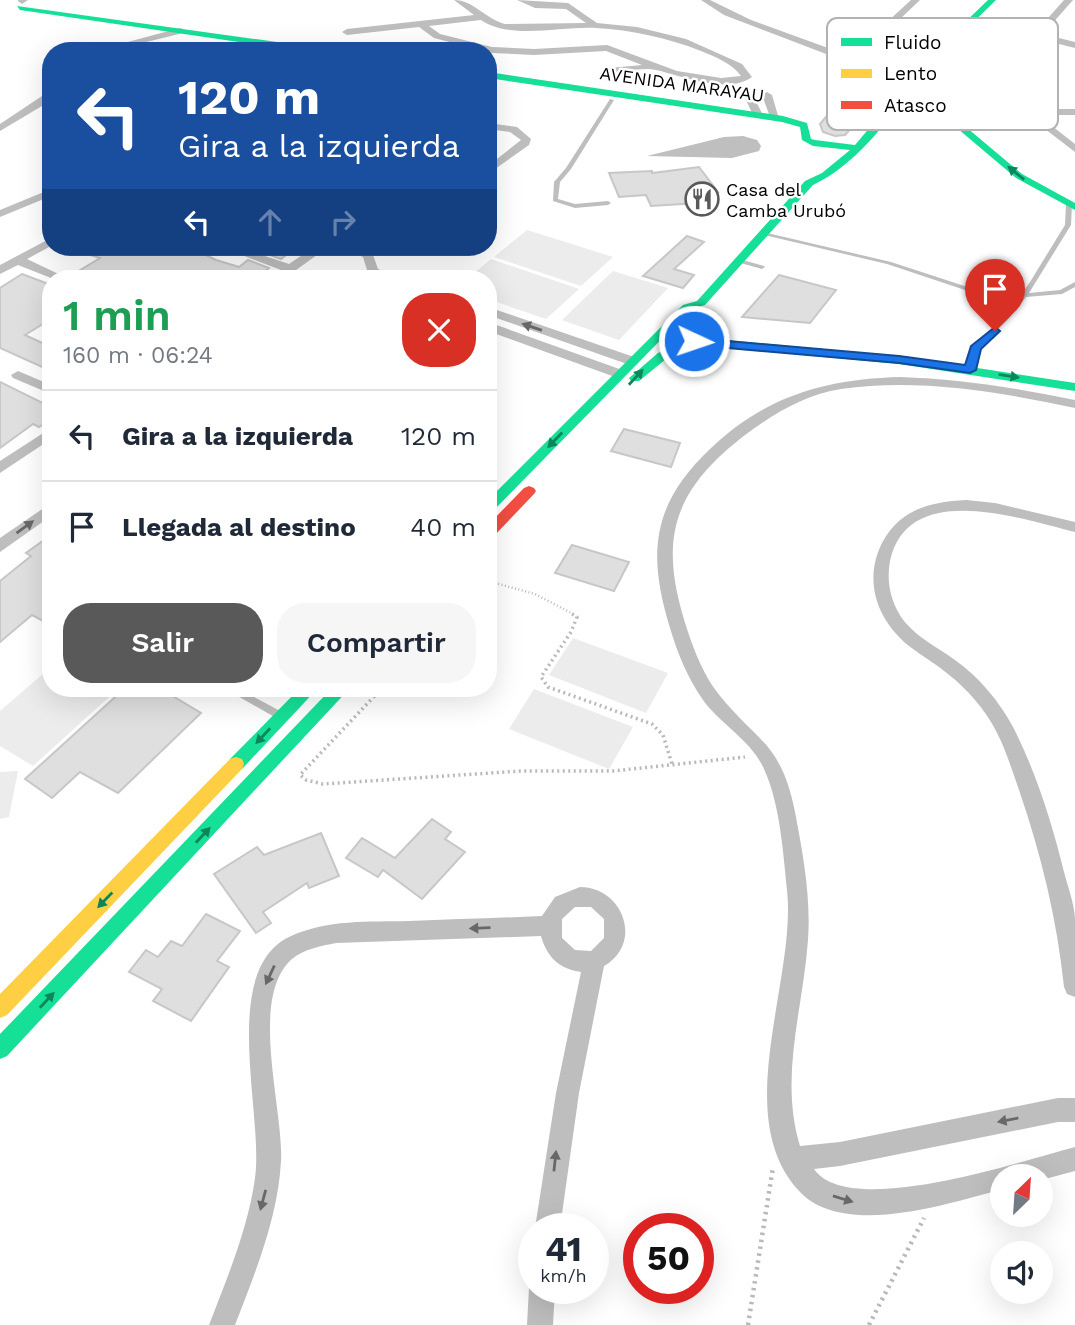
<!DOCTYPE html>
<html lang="es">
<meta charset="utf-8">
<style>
body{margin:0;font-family:"Work Sans",sans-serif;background:#f6f6f7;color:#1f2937;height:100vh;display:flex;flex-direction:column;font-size:26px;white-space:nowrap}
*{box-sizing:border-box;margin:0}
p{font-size:23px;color:#747a83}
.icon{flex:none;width:38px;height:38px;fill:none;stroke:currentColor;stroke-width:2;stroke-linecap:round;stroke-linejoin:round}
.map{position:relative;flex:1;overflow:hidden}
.panel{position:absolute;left:42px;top:270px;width:455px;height:427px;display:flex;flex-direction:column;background:#fff;border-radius:28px;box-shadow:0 7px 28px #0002}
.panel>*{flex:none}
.top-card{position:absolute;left:42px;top:42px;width:455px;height:214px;border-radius:28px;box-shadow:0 7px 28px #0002;background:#1a4fa0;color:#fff;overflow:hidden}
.needle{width:46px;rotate:25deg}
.fabs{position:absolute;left:990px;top:1164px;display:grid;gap:14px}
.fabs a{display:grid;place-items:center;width:63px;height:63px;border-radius:50%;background:#fff;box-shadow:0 7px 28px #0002;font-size:35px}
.speed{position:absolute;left:518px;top:1213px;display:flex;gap:14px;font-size:35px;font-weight:700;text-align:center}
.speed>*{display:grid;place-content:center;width:91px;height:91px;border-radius:50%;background:#fff;box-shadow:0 7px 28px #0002;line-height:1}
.speed small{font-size:18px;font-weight:400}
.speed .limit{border:10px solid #d22;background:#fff;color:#111}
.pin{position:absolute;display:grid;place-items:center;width:60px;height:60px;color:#fff;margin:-72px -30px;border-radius:50% 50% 50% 0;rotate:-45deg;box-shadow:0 0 7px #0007}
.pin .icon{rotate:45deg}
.me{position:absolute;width:77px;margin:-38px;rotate:93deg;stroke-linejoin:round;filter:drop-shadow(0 0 5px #0008)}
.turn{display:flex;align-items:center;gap:24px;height:147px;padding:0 21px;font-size:32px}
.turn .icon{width:91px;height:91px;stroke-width:2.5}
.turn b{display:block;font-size:49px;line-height:60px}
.lanes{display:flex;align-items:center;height:66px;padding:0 21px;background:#0003;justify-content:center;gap:35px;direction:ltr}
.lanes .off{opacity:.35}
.round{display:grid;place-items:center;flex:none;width:74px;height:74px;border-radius:28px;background:#f6f6f7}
.overview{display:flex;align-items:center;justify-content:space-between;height:119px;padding:0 21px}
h1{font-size:42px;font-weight:600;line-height:52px;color:#1e9e55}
.cta{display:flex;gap:14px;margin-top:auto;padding:14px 21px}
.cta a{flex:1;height:80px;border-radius:28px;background:#595959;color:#fff;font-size:28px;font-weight:600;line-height:80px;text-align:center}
.cta a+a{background:#f6f6f7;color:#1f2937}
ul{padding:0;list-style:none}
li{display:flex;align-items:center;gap:21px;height:91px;padding:0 21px;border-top:2px solid #e0e1e3}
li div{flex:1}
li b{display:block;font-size:26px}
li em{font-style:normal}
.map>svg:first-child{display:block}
</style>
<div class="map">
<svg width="1075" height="1325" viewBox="0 0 1075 1325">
<rect width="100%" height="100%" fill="#fff"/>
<g fill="#ececec">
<polygon points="527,230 613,257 581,286 494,257"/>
<polygon points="491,259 579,289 546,319 488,299 488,278 468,278"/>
<polygon points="613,271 668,288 619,340 562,320"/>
<polygon points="573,638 668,673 646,713 549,675"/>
<polygon points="51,667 51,688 119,688 33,766 0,746 0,711"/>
<polygon points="534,689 633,727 609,769 509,729"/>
<polygon points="18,771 9,817 0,819 0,772"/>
</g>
<polygon fill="#bfbfbf" points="743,136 757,140 761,146 759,151 732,158 647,156 724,137"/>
<g fill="#dfdfdf" stroke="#c7c7c7" stroke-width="2">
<polygon points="842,98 873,104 845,135 835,136 823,132 820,124"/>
<polygon points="699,167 718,192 708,194 714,202 651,206 646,195 619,197 609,173 652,171 652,173"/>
<polygon points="687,236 704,242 674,269 694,275 683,288 643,276"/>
<polygon points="75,247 189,247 216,260 239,267 248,260 269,268 260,275 264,278 93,278 77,272 100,258 75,250"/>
<polygon points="265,247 296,247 281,259 259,251"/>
<polygon points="22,274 51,285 51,319 25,335 51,347 51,371 0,348 0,288"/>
<polygon points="779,275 836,290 810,323 742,317"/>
<polygon points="0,382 51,407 51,419 39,427 33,424 0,448"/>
<polygon points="624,429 680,443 671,467 611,451"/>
<polygon points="51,535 51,625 32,615 0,642 0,581 31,556 26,553"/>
<polygon points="572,545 629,562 614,591 555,573"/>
<polygon points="125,688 159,688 201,713 118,793 80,772 52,798 25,779"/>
<polygon points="432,819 451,832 445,839 465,852 422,899 383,870 378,877 346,858 362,838 395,858"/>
<polygon points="321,833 339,876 309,888 307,883 263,912 271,923 256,933 214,874 257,847 264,855"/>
<polygon points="206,914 240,931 217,961 229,967 191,1021 153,1001 162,989 129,972 146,950 158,957 171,941 182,946"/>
</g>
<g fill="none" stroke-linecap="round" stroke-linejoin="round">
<polyline stroke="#b9b9b9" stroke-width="2.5" stroke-dasharray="1 2.5" stroke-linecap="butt" points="488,581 535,594 575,615"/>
<g stroke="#b9b9b9" stroke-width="3.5" stroke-dasharray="2 3.5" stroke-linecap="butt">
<polyline points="572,614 577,617 571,632 541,677 548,687 652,724 663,735 672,764"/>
<polyline points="382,688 300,775 306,780 323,784 521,771 613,771 745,757"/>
</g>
<g stroke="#b9b9b9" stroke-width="4.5" stroke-dasharray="2.5 4.5" stroke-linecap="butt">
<polyline points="748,1325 773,1167"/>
<polyline points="869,1325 924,1218"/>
</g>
<g fill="#bebebe" fill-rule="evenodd">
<polygon points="610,99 614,100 571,169 560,182 558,199 575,204 608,201 611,203 608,205 575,208 553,201 554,182 566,168"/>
<polygon points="1069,202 1072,204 1071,225 1029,293 1060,290 1075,282 1075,287 1062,294 1026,297 1009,318 978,349 973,370 970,372 967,370 973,347 1005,316 1015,302 989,298 887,264 760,234 763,232 891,262 992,295 1018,299 1030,282 1065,225 1066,204"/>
<polygon points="739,259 764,266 765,267 762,269 737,262 737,260"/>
<polygon points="226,688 237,688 284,713 286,716 284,719 278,719 227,690"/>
</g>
<g fill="#bebebe" fill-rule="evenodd">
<polygon points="28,0 22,4 18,1 18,0"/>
<path d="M454,0C473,0 486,19 505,24L586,23L566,9L535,8L517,0L568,3L597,23L637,27L686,39L742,64L752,77C727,95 683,76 656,70C643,67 625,72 612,73L609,72V68L642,65L606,51L534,55L492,53L434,38L419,27L347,35L342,32L347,29L474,15ZM481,20C509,40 562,26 596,28C632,30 668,38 701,51C715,57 732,63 741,76L721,78L677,71L607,45L534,49L492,47L440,34L429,26Z"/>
<polygon points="701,0 710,0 751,20 850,56 911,0 920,0 856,61 858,67 853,70 850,69 847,62 724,15"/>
<polygon points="1064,0 1073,0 1043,34 1075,42 1075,48 1039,39 1003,80 1003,88 1030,109 1075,109 1075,115 1038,115 1075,144 1075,152 993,89 995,78"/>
<polygon points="180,28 183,29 183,33 110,51 94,51"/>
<polygon points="51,90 51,99 47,103 0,131 0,124"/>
<polygon points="767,92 772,95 779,119 770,117 762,95"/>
<polygon points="746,94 752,94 763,115 762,117 754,117 744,96"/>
<polygon points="488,123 517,127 531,139 529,145 488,174 488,166 521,140 510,132 488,129"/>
<polygon points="51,189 51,196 0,217 0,210"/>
<polygon points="51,238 51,246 27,259 67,278 51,278 18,265 0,274 0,265"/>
<polygon points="221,247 238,247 289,264 314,247 328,247 285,278 271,278 281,270"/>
<polygon points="339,247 356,247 372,252 378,269 400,278 375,276 358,278 367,270 363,257"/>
<polygon points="488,307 637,358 639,361 637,364 627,364 488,315"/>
<polygon points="488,322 625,371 627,374 620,378 615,377 488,331"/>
<polygon points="18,371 51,385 51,394 13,378 11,375"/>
<path d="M900,377C960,379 1017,388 1075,400V408C999,392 919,378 841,389C806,394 773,414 745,435C670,493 658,542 688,632C695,653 704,675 717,692C756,742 781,741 795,812C803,854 811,897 808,940C803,1010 779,1077 800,1146L840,1142L1058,1098H1075V1122H1058L840,1166L814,1169C849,1220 1024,1160 1075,1147V1171L1041,1180V1176H1003V1189C950,1203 846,1238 801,1193C728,1118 797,981 787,890C783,851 780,804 764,769C752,741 720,724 703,700C688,679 677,652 670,628C647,553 652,504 710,449C765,396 826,379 900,377Z"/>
<polygon points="51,428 51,439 0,473 0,461"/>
<path d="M966,500L995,503L1075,522V532C1021,519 908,479 890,561C886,582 891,604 904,621C918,638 937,647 955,660C979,677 999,701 1013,727C1036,772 1052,823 1064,872C1068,887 1074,903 1075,918C1075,944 1075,971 1075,997L1067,994L1064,987C1057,919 1041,854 1019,790C1012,770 1006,750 996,731C985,709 967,689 948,674C936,664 922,656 909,646C877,620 863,581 882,543C900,509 930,502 966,500Z"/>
<polygon points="51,503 51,516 0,552 0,538"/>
<path d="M580,887C623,887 644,943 604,966L579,1093L560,1228H535L556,1093L581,972C559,969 547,957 541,936L336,943C321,946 304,949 292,959C248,998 284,1109 281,1161C278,1218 255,1273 235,1325H209C227,1278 248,1229 255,1178C264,1115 219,971 289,937C327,919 369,922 409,921C454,919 498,918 542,916L555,897ZM575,907H591L604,919V938L591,951L575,950L562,938V919Z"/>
<polygon points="533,1279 534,1288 555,1288 553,1325 527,1325 529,1288"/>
</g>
<g fill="#16e098" fill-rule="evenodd">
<path d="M988,0H996L944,51L916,85L1022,174L1075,203V210L1016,178L912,90C883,126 855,165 813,185L705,305L691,309L493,511L488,513V500L683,305L697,301L805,181L822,173L850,150L813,146L802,140L800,127L782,122L488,78V72L783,116L807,123L811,139L815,140L855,145L931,55Z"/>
<polygon points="17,6 320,48 324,51 301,51 20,10"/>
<polygon points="694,337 899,356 1075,383 1075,391 899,364 696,345 666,359 639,381 631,381 629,378 658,353"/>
<polygon points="300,688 318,688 242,769 236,771 230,769 228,764 230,759"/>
<polygon points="332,688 350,688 7,1056 0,1059 0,1034"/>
</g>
<polygon fill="#ffcf43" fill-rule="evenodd" points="236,757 242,759 244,764 242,769 7,1015 0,1018 0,994 230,759"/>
<polygon fill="#f24e42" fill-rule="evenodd" points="529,486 534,488 536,491 534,494 493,537 488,539 488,525 524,488"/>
</g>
<defs><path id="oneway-solid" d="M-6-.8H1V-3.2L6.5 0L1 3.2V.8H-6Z" transform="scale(1.75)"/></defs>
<g fill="#0d865b">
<use href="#oneway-solid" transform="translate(1016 173) rotate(-141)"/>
<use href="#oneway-solid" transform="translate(1009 376) rotate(9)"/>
<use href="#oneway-solid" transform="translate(636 377) rotate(-47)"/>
<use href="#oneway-solid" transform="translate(555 440) rotate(134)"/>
<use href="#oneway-solid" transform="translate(263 736) rotate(133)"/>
<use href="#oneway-solid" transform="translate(203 835) rotate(-47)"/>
<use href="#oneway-solid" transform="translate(105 900) rotate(134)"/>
<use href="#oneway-solid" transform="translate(47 1000) rotate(-47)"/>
</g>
<g fill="#686868">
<use href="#oneway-solid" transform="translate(532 327) rotate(-161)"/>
<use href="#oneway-solid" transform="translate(25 527) rotate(-36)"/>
<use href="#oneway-solid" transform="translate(480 928) rotate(178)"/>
<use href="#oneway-solid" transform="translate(270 975) rotate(115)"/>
<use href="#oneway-solid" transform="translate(1008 1120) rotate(169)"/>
<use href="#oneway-solid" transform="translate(555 1161) rotate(-84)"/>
<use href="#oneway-solid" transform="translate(843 1199) rotate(17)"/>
<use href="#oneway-solid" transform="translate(263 1200) rotate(105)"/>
</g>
<polygon fill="#1a73e8" stroke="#114b97" stroke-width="2" points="995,327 1000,331 981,349 976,370 970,373 899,363 694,345 688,341 694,338 899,356 965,365 971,346"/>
<defs>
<symbol id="restaurant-ring" viewBox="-11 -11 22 22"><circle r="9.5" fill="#fff" stroke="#595959" stroke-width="1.5"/><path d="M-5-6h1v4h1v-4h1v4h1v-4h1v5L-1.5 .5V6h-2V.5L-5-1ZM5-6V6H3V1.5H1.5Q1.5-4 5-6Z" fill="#595959"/></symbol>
</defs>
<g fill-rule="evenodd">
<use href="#restaurant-ring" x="683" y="180" width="38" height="38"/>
</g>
<g text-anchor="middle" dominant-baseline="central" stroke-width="5" stroke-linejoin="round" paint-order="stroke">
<g font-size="18" fill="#000" stroke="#fff">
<text transform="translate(682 84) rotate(8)">AVENIDA MARAYAU</text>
</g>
<g font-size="18" fill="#000" stroke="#fff" text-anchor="start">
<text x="726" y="189">Casa del<tspan x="726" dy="21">Camba Urubó</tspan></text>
</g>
</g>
<rect x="827" y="18" width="231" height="112" rx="10" fill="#fff" stroke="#b2b2b2" stroke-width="2"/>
<rect x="841" y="38" width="31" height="8" fill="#16e098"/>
<rect x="841" y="69" width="31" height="9" fill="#ffcf43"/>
<rect x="841" y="101" width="31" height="8" fill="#f24e42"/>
<g font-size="19" fill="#000">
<text x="884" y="49">Fluido</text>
<text x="884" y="80">Lento</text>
<text x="884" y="112">Atasco</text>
</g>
</svg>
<div class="fabs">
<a><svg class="needle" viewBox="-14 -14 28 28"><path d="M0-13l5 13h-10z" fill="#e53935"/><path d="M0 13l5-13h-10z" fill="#747a83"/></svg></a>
<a><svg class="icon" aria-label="sound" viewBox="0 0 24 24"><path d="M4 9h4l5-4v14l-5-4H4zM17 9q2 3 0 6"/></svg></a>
</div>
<div class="speed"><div>41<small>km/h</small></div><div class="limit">50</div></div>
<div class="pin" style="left:995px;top:331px;background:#d93025"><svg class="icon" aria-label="arrive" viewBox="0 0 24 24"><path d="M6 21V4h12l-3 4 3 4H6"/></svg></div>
<svg class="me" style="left:694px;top:341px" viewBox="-20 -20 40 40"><circle r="17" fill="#1a73e8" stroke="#fff" stroke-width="3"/><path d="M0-11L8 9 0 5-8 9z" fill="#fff"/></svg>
<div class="top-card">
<div class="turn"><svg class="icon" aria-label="left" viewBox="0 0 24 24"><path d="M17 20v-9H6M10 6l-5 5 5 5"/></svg><div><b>120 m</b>Gira a la izquierda</div></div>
<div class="lanes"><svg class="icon" aria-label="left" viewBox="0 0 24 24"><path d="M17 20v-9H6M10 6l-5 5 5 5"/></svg><svg class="icon off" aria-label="ahead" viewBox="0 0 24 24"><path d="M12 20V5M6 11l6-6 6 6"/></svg><svg class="icon off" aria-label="right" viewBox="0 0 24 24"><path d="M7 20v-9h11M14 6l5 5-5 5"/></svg></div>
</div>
<section class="panel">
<div class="overview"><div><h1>1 min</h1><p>160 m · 06:24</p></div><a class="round" style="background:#d93025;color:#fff"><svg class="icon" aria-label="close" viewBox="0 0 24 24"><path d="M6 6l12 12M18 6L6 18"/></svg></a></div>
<ul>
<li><svg class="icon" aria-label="left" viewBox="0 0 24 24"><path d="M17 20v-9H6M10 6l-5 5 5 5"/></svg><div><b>Gira a la izquierda</b></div><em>120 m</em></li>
<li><svg class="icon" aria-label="arrive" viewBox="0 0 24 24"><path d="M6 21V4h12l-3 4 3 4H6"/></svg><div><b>Llegada al destino</b></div><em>40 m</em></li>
</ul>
<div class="cta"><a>Salir</a><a>Compartir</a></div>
</section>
</div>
